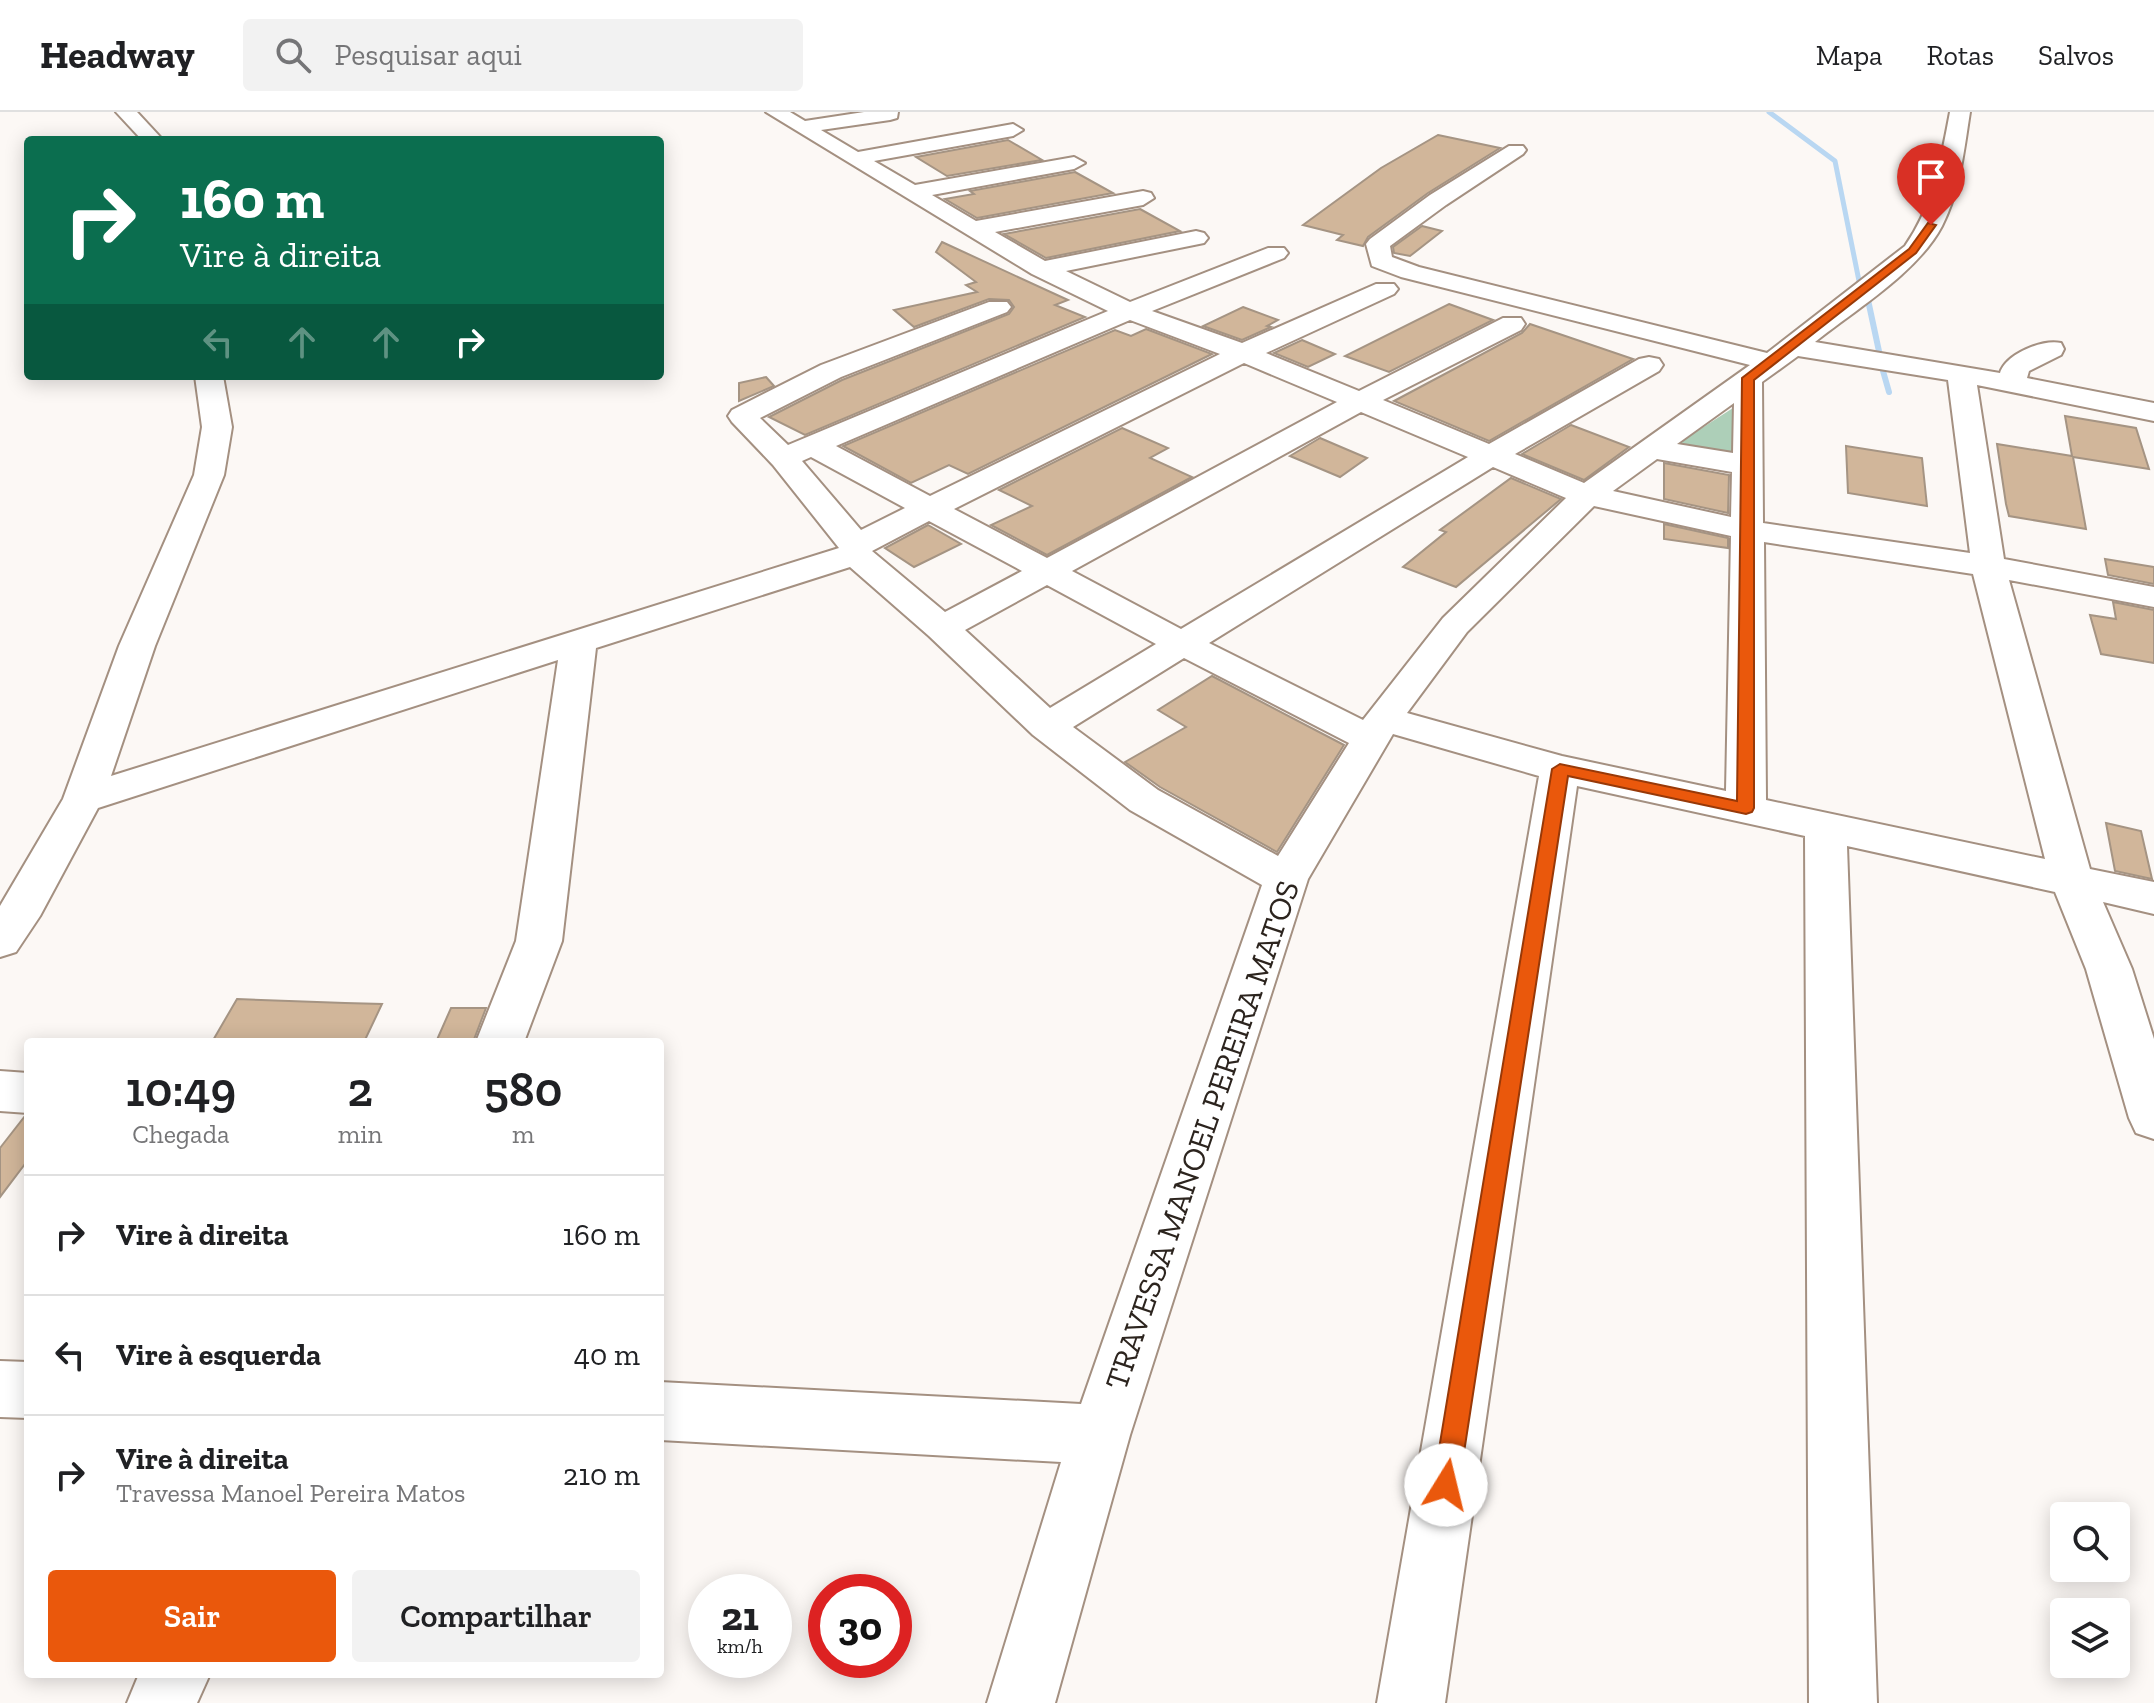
<!DOCTYPE html>
<html lang="pt">
<meta charset="utf-8">
<style>
body{margin:0;font-family:"Zilla Slab",serif;background:#f2f2f2;color:#202124;height:100vh;display:flex;flex-direction:column;font-size:30px;white-space:nowrap}
*{box-sizing:border-box;margin:0}
p{font-size:26px;color:#757577}
.icon{flex:none;width:44px;height:44px;fill:none;stroke:currentColor;stroke-width:2;stroke-linecap:round;stroke-linejoin:round}
.map{position:relative;flex:1;overflow:hidden}
.side{position:absolute;left:24px;top:926px;width:640px;height:640px;display:flex;flex-direction:column;background:#fff;border-radius:8px;box-shadow:0 4px 20px #0003}
.side>*{flex:none}
.hud{position:absolute;left:24px;top:24px;width:640px;height:244px;border-radius:8px;box-shadow:0 4px 20px #0003;background:#0b6e4f;color:#fff;overflow:hidden}
.fabs{position:absolute;left:2050px;top:1390px;display:grid;gap:16px}
.fabs a{display:grid;place-items:center;width:80px;height:80px;border-radius:8px;background:#fff;box-shadow:0 4px 20px #0003;font-size:40px}
.speed{position:absolute;left:688px;top:1462px;display:flex;gap:16px;font-size:40px;font-weight:700;text-align:center}
.speed>*{display:grid;place-content:center;width:104px;height:104px;border-radius:50%;background:#fff;box-shadow:0 4px 20px #0003;line-height:1}
.speed small{font-size:20px;font-weight:400}
.speed .limit{border:12px solid #d22;background:#fff;color:#111}
.pin{position:absolute;display:grid;place-items:center;width:68px;height:68px;color:#fff;margin:-82px -34px;border-radius:50% 50% 50% 0;rotate:-45deg;box-shadow:0 0 8px #0007}
.pin .icon{rotate:45deg}
.me{position:absolute;width:88px;margin:-44px;rotate:9deg;stroke-linejoin:round;filter:drop-shadow(0 0 6px #0008)}
.turn{display:flex;align-items:center;gap:28px;height:168px;padding:0 24px;font-size:36px}
.turn .icon{width:104px;height:104px;stroke-width:2.5}
.turn b{display:block;font-size:56px;line-height:68px}
.lanes{display:flex;align-items:center;height:76px;padding:0 24px;background:#0003;justify-content:center;gap:40px;direction:ltr}
.lanes .off{opacity:.35}
.eta{display:flex;justify-content:space-evenly;align-items:center;height:136px;text-align:center}
.eta b{font-size:48px;font-weight:600;line-height:56px}
.primary-button{display:flex;gap:16px;margin-top:auto;padding:16px 24px}
.primary-button a{flex:1;height:92px;border-radius:8px;background:#ea580c;color:#fff;font-size:32px;font-weight:600;line-height:92px;text-align:center}
.primary-button a+a{background:#f2f2f2;color:#202124}
ul{padding:0;list-style:none}
li{display:flex;align-items:center;gap:24px;height:120px;padding:0 24px;border-top:2px solid #e0e0e0}
li div{flex:1}
li b{display:block;font-size:30px}
li em{font-style:normal}
header{display:flex;align-items:center;gap:48px;box-sizing:border-box;height:112px;padding:0 40px;background:#fff;border-bottom:2px solid #e0e0e0}
header strong{font-size:38px}
nav{display:flex;gap:44px;margin-inline-start:auto;font-size:28px}
.search{width:560px;height:72px;background:#f2f2f2;display:flex;align-items:center;gap:20px;box-sizing:border-box;padding:0 28px;border-radius:8px;color:#757577;font-size:30px}
.map>svg:first-child{display:block}
</style>
<header>
<strong>Headway</strong>
<div class="search"><svg class="icon" aria-label="search" viewBox="0 0 24 24"><circle cx="10" cy="10" r="6"/><path d="M15 15l6 6"/></svg>Pesquisar aqui</div>
<nav><a>Mapa</a><a>Rotas</a><a>Salvos</a></nav>
</header>
<div class="map">
<svg width="2154" height="1591" viewBox="0 0 2154 1591">
<rect width="100%" height="100%" fill="#fcf8f5"/>
<polygon fill="#adcfb8" points="1733,296 1734,344 1674,334"/>
<g fill="none" stroke-linecap="round" stroke-linejoin="round">
<polyline stroke="#b9d7f2" stroke-width="5" points="1769,0 1835,49 1859,169"/>
<g stroke="#b9d7f2" stroke-width="6">
<polyline points="1868,188 1880,244"/>
<polyline points="1883,259 1889,280"/>
</g>
</g>
<g fill="#d1b69a" stroke="#a59483" stroke-width="2">
<polygon points="1438,23 1500,36 1428,81 1368,125 1363,134 1337,128 1343,123 1303,113 1381,56"/>
<polygon points="1008,28 1042,48 947,64 916,45"/>
<polygon points="1075,60 1113,81 977,106 945,87 974,82 970,79"/>
<polygon points="1140,97 1180,119 1046,146 1004,122"/>
<polygon points="1422,114 1442,119 1410,144 1394,141 1393,135"/>
<polygon points="942,130 1068,188 1055,193 1085,205 805,323 769,305 842,268 1009,202 1014,195 1009,188 989,187 914,215 894,198 977,180 966,173 976,170 936,140"/>
<polygon points="1449,192 1493,208 1389,260 1345,244"/>
<polygon points="1243,195 1278,208 1267,214 1271,215 1242,228 1203,214"/>
<polygon points="1530,212 1633,247 1489,329 1394,289 1522,221"/>
<polygon points="1146,217 1212,242 968,362 949,353 911,371 843,334 1115,218 1131,224"/>
<polygon points="1302,228 1335,242 1308,255 1274,241"/>
<polygon points="766,265 774,274 739,289 739,271"/>
<polygon points="2065,304 2136,316 2149,357 2073,345 2086,417 2009,404 2006,392 1997,332 2072,344"/>
<polygon points="1571,313 1629,335 1584,368 1522,342"/>
<polygon points="1122,316 1168,336 1150,346 1192,365 1047,443 991,413 1032,394 999,378"/>
<polygon points="1320,326 1341,335 1367,346 1340,365 1290,344"/>
<polygon points="1846,334 1922,346 1927,394 1848,381"/>
<polygon points="1664,351 1729,363 1728,401 1664,387"/>
<polygon points="1511,366 1561,387 1456,475 1403,455 1446,420 1440,418"/>
<polygon points="1664,412 1728,426 1728,436 1664,427"/>
<polygon points="928,413 961,432 914,455 885,436"/>
<polygon points="2105,447 2154,455 2154,472 2108,463"/>
<polygon points="2113,490 2154,498 2154,551 2101,542 2090,503 2116,507"/>
<polygon points="1212,564 1344,633 1277,740 1160,675 1125,650 1186,615 1158,598"/>
<polygon points="2106,711 2141,719 2152,767 2115,759"/>
<polygon points="237,887 345,891 382,892 364,930 212,930"/>
<polygon points="451,896 486,896 473,930 436,930"/>
<polygon points="25,1004 28,1004 28,1048 0,1085 0,1036"/>
</g>
<g fill="none" stroke-linecap="round" stroke-linejoin="round">
<defs>
<g id="minor">
<polygon points="116,0 137,0 163,28 142,28"/>
<path d="M766,0H790L805,9L864,0H898L897,6L890,8L821,18L858,40L1013,12L1023,18L1013,24L874,49L915,73L1074,45L1085,51L1074,57L932,83L976,109L1143,79L1151,81L1154,86L1143,93L995,120L1045,149L1196,119L1204,121L1208,126L1204,131L1066,159L1130,190L1268,136H1284L1288,141L1284,146L1152,199L1242,231L1376,172H1394L1398,177L1394,182L1266,241L1359,279L1503,206H1521L1525,212L1521,218L1383,288L1489,332L1639,247L1649,245L1659,247L1663,253L1659,259L1515,342L1584,371L1750,253L1401,165L1372,154L1366,132L1370,127L1430,83L1509,34H1523L1526,38L1523,42L1446,93L1390,134L1392,145L1419,155L1767,241L1905,134C1933,94 1941,48 1950,0H1970C1964,38 1960,79 1942,114C1918,160 1855,198 1815,230L2000,261C2006,242 2042,227 2061,231L2064,237L2061,243L2029,259L2027,266L2154,291V309L1977,273L2004,447L2154,475V495L2009,468L2090,757L2154,770V802L2103,790L2132,857L2154,927V1027L2136,1021L2129,1006L2086,857L2055,780L1847,734L1877,1591H1809L1805,724L1577,674L1445,1591H1377L1539,664L1393,622L1308,767L1130,1323L1055,1591H987L1061,1350L660,1328V1270L1081,1292L1262,773L1130,698L1033,623L929,524L850,455L596,536L562,829L524,930H476L516,829L558,548L98,696L40,804L16,840L0,845V794L63,687L119,534L194,363L202,315L195,264H223L232,315L224,363L155,534L111,664L839,436L773,353L732,310L728,304L732,298L821,253L989,190H1007L1011,195L1007,200L841,265L760,306L788,333L1108,199L1032,162ZM1130,208L1220,242L930,384L836,334ZM1798,244L1948,268L1970,441L1763,411L1762,270ZM1244,251L1337,290L1047,446L954,397ZM1734,291L1733,341L1677,332ZM1361,300L1468,345L1181,517L1072,459ZM811,345L905,396L861,418L802,349ZM1657,347L1732,360L1731,405L1613,379ZM1493,355L1566,386L1443,506L1363,608L1209,531ZM1594,394L1731,424L1726,679L1562,644L1407,601L1467,520ZM929,409L1022,459L945,500L872,439ZM1764,430L1973,462L2045,747L1766,688ZM1047,473L1156,532L1050,596L965,518ZM1184,546L1349,631L1278,744L1158,678L1073,615Z"/>
<polygon points="0,959 28,961 28,1001 0,999"/>
<polygon points="0,1249 28,1250 28,1306 0,1305"/>
<polygon points="139,1562 210,1562 197,1591 127,1591"/>
</g>
</defs>
<use href="#minor" stroke="#a49081" stroke-width="4"/>
<use href="#minor" fill="#fff" fill-rule="evenodd"/>
</g>
<polygon fill="#ea580c" stroke="#983908" stroke-width="2" points="1928,111 1936,113 1916,141 1754,268 1754,696 1752,700 1746,702 1568,664 1459,1373 1455,1382 1446,1386 1437,1382 1433,1373 1552,657 1560,652 1737,689 1742,266 1909,137"/>
<g text-anchor="middle" dominant-baseline="central" stroke-width="8" stroke-linejoin="round" paint-order="stroke">
<g font-size="32" fill="#2c241e" stroke="#fff">
<text transform="translate(1202 1023) rotate(-71)">TRAVESSA MANOEL PEREIRA MATOS</text>
</g>
</g>
</svg>
<div class="fabs">
<a><svg class="icon" aria-label="search" viewBox="0 0 24 24"><circle cx="10" cy="10" r="6"/><path d="M15 15l6 6"/></svg></a>
<a><svg class="icon" aria-label="layers" viewBox="0 0 24 24"><path d="M12 4l9 5-9 5-9-5zM3 14l9 5 9-5"/></svg></a>
</div>
<div class="speed"><div>21<small>km/h</small></div><div class="limit">30</div></div>
<div class="pin" style="left:1931px;top:113px;background:#d93025"><svg class="icon" aria-label="arrive" viewBox="0 0 24 24"><path d="M6 21V4h12l-3 4 3 4H6"/></svg></div>
<svg class="me" style="left:1446px;top:1373px" viewBox="-20 -20 40 40"><circle r="19" fill="#fff"/><path d="M0-13L10 11 0 6-10 11z" fill="#ea580c"/></svg>
<div class="hud">
<div class="turn"><svg class="icon" aria-label="right" viewBox="0 0 24 24"><path d="M7 20v-9h11M14 6l5 5-5 5"/></svg><div><b>160 m</b>Vire à direita</div></div>
<div class="lanes"><svg class="icon off" aria-label="left" viewBox="0 0 24 24"><path d="M17 20v-9H6M10 6l-5 5 5 5"/></svg><svg class="icon off" aria-label="ahead" viewBox="0 0 24 24"><path d="M12 20V5M6 11l6-6 6 6"/></svg><svg class="icon off" aria-label="ahead" viewBox="0 0 24 24"><path d="M12 20V5M6 11l6-6 6 6"/></svg><svg class="icon" aria-label="right" viewBox="0 0 24 24"><path d="M7 20v-9h11M14 6l5 5-5 5"/></svg></div>
</div>
<section class="side">
<div class="eta">
<div><b>10:49</b><p>Chegada</p></div>
<div><b>2</b><p>min</p></div>
<div><b>580</b><p>m</p></div>
</div>
<ul>
<li><svg class="icon" aria-label="right" viewBox="0 0 24 24"><path d="M7 20v-9h11M14 6l5 5-5 5"/></svg><div><b>Vire à direita</b></div><em>160 m</em></li>
<li><svg class="icon" aria-label="left" viewBox="0 0 24 24"><path d="M17 20v-9H6M10 6l-5 5 5 5"/></svg><div><b>Vire à esquerda</b></div><em>40 m</em></li>
<li><svg class="icon" aria-label="right" viewBox="0 0 24 24"><path d="M7 20v-9h11M14 6l5 5-5 5"/></svg><div><b>Vire à direita</b><p>Travessa Manoel Pereira Matos</p></div><em>210 m</em></li>
</ul>
<div class="primary-button"><a>Sair</a><a>Compartilhar</a></div>
</section>
</div>
